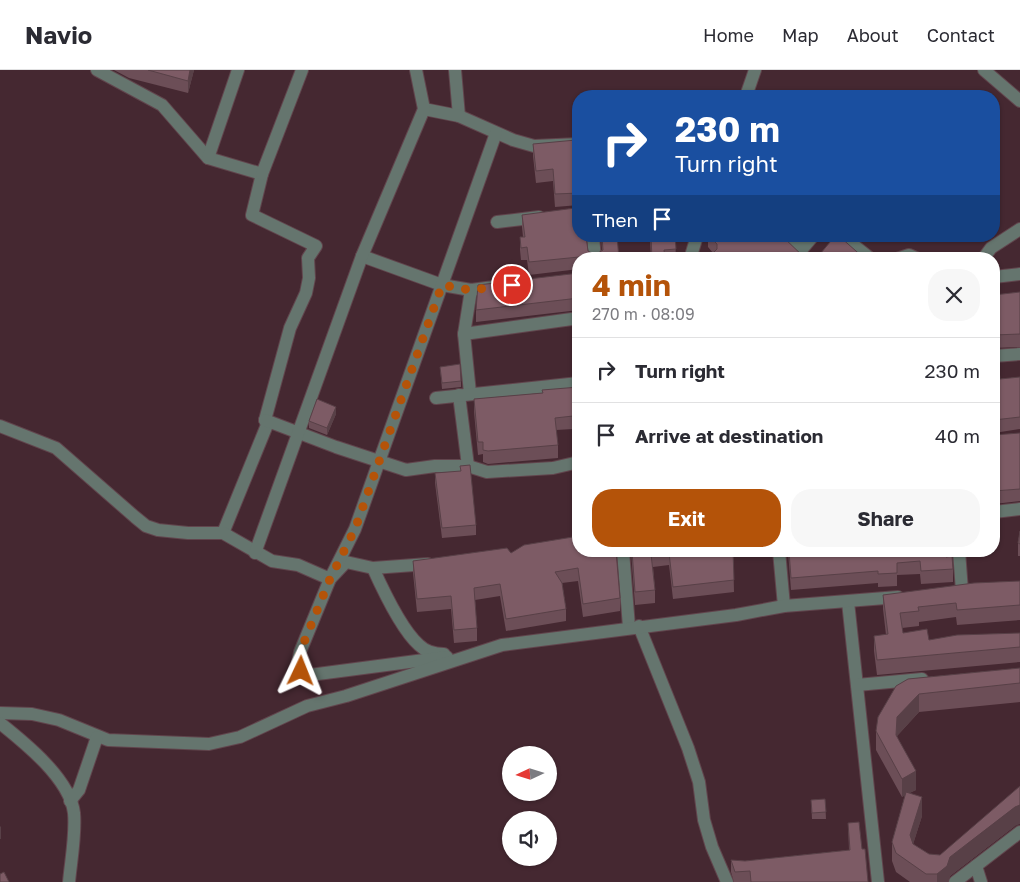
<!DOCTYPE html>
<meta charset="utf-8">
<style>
body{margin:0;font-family:"Golos Text",sans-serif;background:#f7f7f7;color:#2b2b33;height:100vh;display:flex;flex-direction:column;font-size:19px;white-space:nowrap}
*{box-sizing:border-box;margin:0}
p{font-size:16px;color:#7c7c81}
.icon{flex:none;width:28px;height:28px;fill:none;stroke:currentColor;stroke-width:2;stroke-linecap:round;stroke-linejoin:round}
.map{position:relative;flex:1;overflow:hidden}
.details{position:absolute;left:572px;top:182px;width:428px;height:305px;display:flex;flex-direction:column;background:#fff;border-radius:20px;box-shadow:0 1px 4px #0004}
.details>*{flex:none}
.hud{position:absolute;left:572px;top:20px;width:428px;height:152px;border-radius:20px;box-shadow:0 1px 4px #0004;background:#1a4fa0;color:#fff;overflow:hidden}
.needle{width:32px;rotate:266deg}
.fabs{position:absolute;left:502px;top:676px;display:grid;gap:10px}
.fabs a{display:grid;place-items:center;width:55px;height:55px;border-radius:50%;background:#fff;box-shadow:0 1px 4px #0004;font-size:25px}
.pin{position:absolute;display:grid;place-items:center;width:42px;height:42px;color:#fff;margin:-21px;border:2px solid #fff;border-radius:50%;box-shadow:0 1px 5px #0007}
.me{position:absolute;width:55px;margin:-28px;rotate:2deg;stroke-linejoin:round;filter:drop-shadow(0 0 4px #0008)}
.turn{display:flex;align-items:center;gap:18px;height:105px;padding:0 20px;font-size:22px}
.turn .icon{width:65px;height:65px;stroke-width:2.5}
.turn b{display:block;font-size:35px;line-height:42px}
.then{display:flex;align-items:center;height:48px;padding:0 20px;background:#0003;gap:10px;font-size:19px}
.round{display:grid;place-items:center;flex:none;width:52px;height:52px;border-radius:20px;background:#f7f7f7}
.summary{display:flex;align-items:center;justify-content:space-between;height:85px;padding:0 20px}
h1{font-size:30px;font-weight:700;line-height:38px;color:#b45309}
.primary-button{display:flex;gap:10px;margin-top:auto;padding:10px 20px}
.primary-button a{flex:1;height:58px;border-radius:20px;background:#b45309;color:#fff;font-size:20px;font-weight:700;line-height:58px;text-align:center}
.primary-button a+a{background:#f7f7f7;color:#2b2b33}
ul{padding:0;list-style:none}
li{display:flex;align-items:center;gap:15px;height:65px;padding:0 20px;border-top:1px solid #e1e1e2}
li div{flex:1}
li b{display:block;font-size:19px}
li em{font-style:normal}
header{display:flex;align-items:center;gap:30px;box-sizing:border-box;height:70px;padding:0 25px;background:#fff;border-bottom:1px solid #e1e1e2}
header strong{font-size:24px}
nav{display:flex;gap:28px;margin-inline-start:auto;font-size:18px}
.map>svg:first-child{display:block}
</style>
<header>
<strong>Navio</strong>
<nav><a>Home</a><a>Map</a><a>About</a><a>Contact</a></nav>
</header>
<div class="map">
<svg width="1020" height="812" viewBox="0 0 1020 812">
<rect width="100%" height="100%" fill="#452831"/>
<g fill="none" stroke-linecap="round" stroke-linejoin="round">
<defs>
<g id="minor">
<polyline points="97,0 162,35 208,88 262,104 252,145 316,176 308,188 309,208 306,223 290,258 265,350 267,355 223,463"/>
<polyline points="455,0 459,46"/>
<polyline points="984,0 1020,31"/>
<polyline points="746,26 755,0"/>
<polyline points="424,39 459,46 513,70 534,76 579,74"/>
<polyline points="208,88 238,0"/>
<polyline points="262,104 302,0"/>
<polyline points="497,152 539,147"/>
<polyline points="593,166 595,189"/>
<polyline points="778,166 802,179 813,166"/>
<polyline points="842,166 871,189"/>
<polyline points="362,186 442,215 471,220 494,217"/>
<polyline points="690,189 697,166"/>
<polyline points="897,189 909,185 918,189"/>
<polyline points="983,189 991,178 1020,159"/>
<polyline points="994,207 1020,204"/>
<polyline points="464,264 579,248"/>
<polyline points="994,286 1020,284"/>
<polyline points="470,323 464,264 471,220"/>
<polyline points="459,325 468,396"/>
<polyline points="436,328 579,313"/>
<polyline points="265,350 336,377 406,400 435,396 468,396 487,402 553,398 579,392"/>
<polyline points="0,356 56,378 135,447 146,456 158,460 188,463 223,463 272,491 298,495 330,509 346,492 373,498 428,494"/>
<polyline points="994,442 1020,439"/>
<polyline points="623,481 629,557"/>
<polyline points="779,481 784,536"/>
<polyline points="959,481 962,521"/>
<polyline points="255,483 362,186 424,39 416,0"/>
<path d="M373,498C382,518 402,560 419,575C425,581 435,584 444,584"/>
<polyline points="848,532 878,812"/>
<polyline points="639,556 688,678 699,712 704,750 712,777 727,812"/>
<polyline points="447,587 310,605 301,601 298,592 300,582 330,509 355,459 496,63"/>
<polyline points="857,615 922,609"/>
<polyline points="0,643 32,644 59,650 108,670 209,674 240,667 307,636 346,626 502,575 736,545 784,536 898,527"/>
<path d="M0,653C25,673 70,709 74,743C76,765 71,790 69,812"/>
<polyline points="70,731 79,720 97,667"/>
<polyline points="976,796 981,812"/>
<polyline points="955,812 1020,762"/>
</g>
</defs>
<use href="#minor" stroke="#61454d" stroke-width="14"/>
<use href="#minor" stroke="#65756e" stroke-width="12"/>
</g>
<g fill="#6c4e57">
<polygon points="114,0 194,0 188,23 129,8"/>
<polygon points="533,74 579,96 579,135 555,137 553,111 536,113 533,86"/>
<polygon points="522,145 578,161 588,181 595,185 602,180 601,166 675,166 676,189 651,189 650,168 617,171 619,189 579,189 579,199 529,205 527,190 521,190 520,180 520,167 523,167 522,157"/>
<polygon points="708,166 782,166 711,185 713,183 708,177"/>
<polygon points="579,203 579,240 476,252 476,240"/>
<polygon points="1020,222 1020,277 994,278 994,225"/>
<polygon points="994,280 1000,309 1020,307 1020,359 994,363"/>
<polygon points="440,297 461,311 461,317 442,319"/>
<polygon points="579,317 579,384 576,384 573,359 556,360 558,375 558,388 488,394 483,392 483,384 478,385 474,342 474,329 542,323"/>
<polygon points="336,344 327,365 309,358 309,351"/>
<polygon points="1020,363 1020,431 994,434 994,365"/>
<polygon points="435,403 476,455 476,465 442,468 435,413"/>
<polygon points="1020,461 1020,486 1018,486 1018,473"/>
<polygon points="579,466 620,528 620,541 583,547 578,511 562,513 566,539 566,551 506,561 500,526 475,530 477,558 477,571 454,573 451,539 417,542 413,503 413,491 511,483"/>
<polygon points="631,481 733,481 734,522 673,529 669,495 653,497 655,520 655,533 635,535"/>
<polygon points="788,481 848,481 848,483 870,481 951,481 945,482 946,487 953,499 953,512 921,514 920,504 897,505 897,516 878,517 878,513 791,520"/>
<polygon points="1020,511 1020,550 957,555 956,547 919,552 919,556 902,558 903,563 929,570 1020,563 1020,592 877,605 874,581 874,566 886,565 883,539 883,525"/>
<polygon points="1020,598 1020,632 919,642 897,666 916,720 909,723 922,746 913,774 929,784 940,785 1015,756 950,806 948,812 910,812 896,802 892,791 892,772 905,725 902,727 876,680 876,661 908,609"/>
<polygon points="825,729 826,749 812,749 811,730"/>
<polygon points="848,753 862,779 868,812 734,812 731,802 731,790 745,791 849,780"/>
</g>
<g fill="#584047">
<polygon points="190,0 194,0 188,23 188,11"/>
<polygon points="336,337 336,344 327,365 327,358"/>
<polygon points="919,624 919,642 897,666 896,665 897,647"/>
<polygon points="916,701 916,720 902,727 902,709"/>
<polygon points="922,727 922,746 910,784 910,765"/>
<polygon points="1020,735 1020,754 1015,756 950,806 948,812 937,812 937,804 950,787 1015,737"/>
<polygon points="1,756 1,769 0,769 0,757"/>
</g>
<g fill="#7d5b65" stroke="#584047">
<polygon points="148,0 190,0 188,11"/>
<polygon points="576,70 578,96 579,96 579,123 555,124 553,99 536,101 533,74"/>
<polygon points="575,138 578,161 579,161 579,166 586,166 588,181 595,185 603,180 602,166 617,166 619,189 583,189 579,187 529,192 527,177 521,178 520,167 525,167 522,145"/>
<polygon points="651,166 675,166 676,179 664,180 665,189 652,189"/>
<polygon points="709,166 782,166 806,189 698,189 703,183 711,185 717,179 717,174"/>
<polygon points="835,166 839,166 865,189 816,189"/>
<polygon points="579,203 579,228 476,240 478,215"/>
<polygon points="1020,222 1020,264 994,265 994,225"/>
<polygon points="994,280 997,281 1000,309 1020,307 1020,347 994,350"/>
<polygon points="460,294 461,311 442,313 440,297"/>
<polygon points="579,317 579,372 576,372 573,346 555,348 558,375 488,381 483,380 483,372 478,372 474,329 543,323 542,320"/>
<polygon points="317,329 336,337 327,358 309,351"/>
<polygon points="1020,363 1020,419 994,421 994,365"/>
<polygon points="470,395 476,455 442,458 435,403 461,401 460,396"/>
<polygon points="1020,461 1020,474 1018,473"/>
<polygon points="579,466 579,481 616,481 620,528 583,534 578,498 555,502 562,513 566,539 506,549 500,514 474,518 477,558 454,560 451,526 417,529 413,491 507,478 511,483 524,475"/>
<polygon points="632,481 733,481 734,510 673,517 669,483 651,484 655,520 635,522"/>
<polygon points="789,481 848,481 848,483 870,481 945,481 946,487 952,486 953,499 921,501 920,491 897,493 897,503 878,504 878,501 791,508"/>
<polygon points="1020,511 1020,535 957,540 956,533 918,537 919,541 900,543 903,563 927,559 929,570 957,565 1020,563 1020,577 877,590 874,566 888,564 883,525 974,513"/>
<polygon points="1020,598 1020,613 919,624 897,647 896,665 916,701 902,709 876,661 878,647 896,616 908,609"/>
<polygon points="1020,716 1020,735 1015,737 950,787 947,796 937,804 926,804 896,783 892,772 906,722 922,727 910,765 913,774 929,784 940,785"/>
<polygon points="825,729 826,742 812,743 811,730"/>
<polygon points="859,752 862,779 865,779 868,812 751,812 750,801 735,802 731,790 745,791 850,780 848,753"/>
<polygon points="4,802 9,812 0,812 0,804"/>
</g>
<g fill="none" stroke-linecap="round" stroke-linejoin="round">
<polyline stroke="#b45309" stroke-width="9" stroke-dasharray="0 16.2" points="301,601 298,592 300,582 330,509 355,459 442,215 470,220 512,215"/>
</g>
</svg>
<div class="fabs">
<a><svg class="needle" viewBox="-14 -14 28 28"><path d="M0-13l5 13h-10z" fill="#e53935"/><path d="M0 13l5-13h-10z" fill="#7c7c81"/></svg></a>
<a><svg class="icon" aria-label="sound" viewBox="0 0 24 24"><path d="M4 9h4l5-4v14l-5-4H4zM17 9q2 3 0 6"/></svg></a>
</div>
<div class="pin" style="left:512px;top:215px;background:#d93025"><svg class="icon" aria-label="arrive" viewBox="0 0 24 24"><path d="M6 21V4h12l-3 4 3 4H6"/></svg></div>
<svg class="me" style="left:301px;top:601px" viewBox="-20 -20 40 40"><path d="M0-17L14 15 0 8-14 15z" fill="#b45309" stroke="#fff" stroke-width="4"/></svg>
<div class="hud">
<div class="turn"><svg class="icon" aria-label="right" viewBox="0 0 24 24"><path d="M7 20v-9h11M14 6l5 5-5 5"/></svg><div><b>230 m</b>Turn right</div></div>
<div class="then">Then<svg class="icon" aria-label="arrive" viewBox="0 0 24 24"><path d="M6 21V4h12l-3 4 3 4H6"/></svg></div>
</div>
<section class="details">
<div class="summary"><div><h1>4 min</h1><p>270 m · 08:09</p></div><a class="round"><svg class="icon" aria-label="close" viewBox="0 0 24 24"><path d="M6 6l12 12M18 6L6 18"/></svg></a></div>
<ul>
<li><svg class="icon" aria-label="right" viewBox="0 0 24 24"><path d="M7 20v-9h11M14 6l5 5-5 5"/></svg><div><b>Turn right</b></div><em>230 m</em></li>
<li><svg class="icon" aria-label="arrive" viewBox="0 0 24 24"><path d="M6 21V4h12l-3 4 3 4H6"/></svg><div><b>Arrive at destination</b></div><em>40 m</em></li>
</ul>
<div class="primary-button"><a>Exit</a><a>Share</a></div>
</section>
</div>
